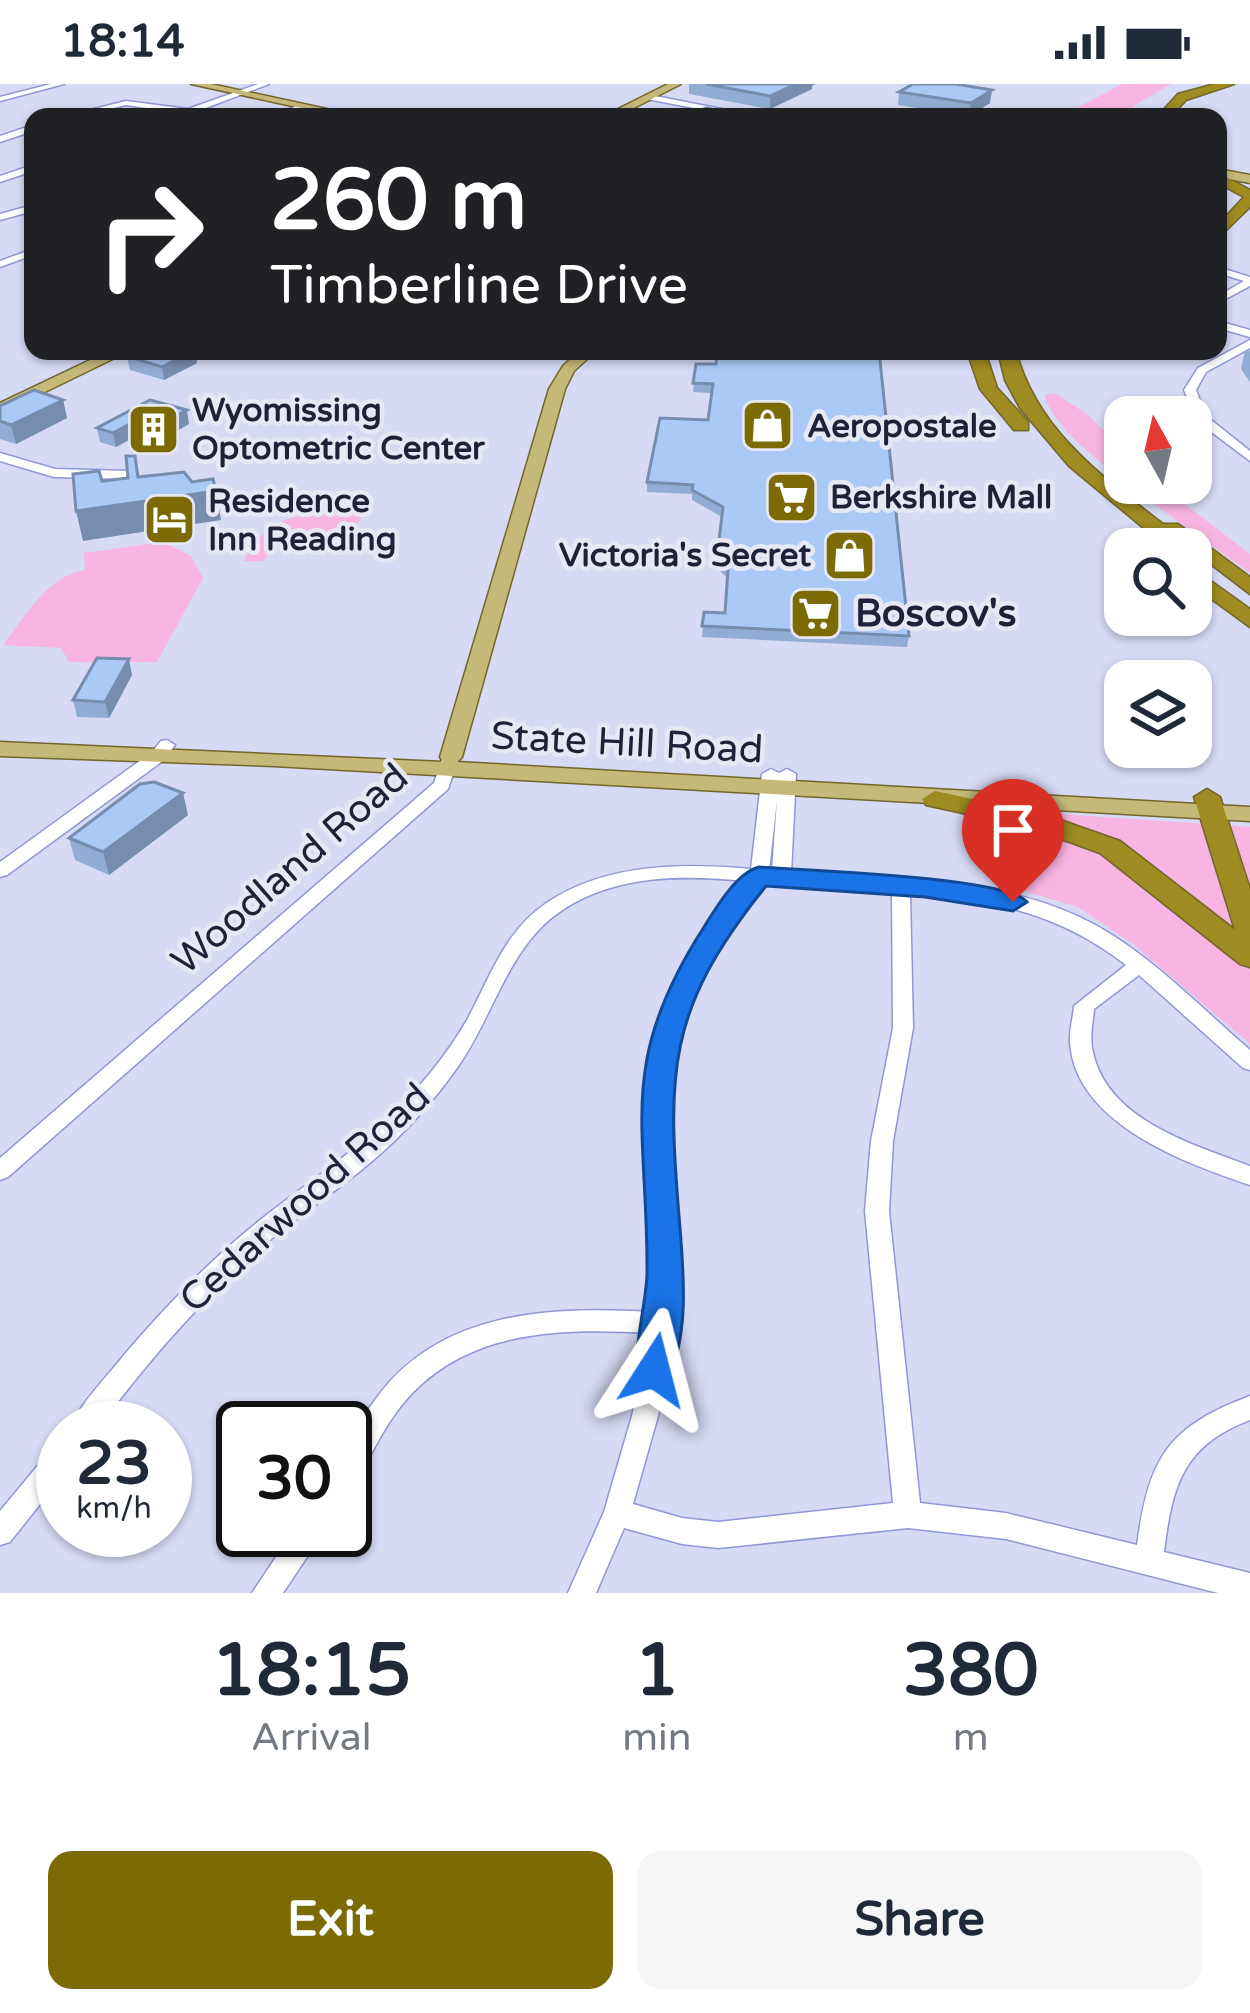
<!DOCTYPE html>
<style>
body{margin:0;font-family:"Varela Round",sans-serif;background:#f6f6f7;color:#1f2937;height:100vh;display:flex;flex-direction:column;font-size:45px;white-space:nowrap}
*{box-sizing:border-box;margin:0}
p{font-size:39px;color:#747a83}
.icon{flex:none;width:66px;height:66px;fill:none;stroke:currentColor;stroke-width:2;stroke-linecap:round;stroke-linejoin:round}
.map{position:relative;height:1509px;overflow:hidden}
.sheet{display:flex;flex-direction:column;background:#fff;flex:1}
.sheet>*{flex:none}
.top-card{position:absolute;left:24px;top:24px;width:1203px;height:252px;border-radius:24px;box-shadow:0 3px 9px #0004;background:#202124;color:#fff;overflow:hidden}
.needle{width:78px;rotate:352deg}
.buttons{position:absolute;left:1104px;top:312px;display:grid;gap:24px}
.buttons a{display:grid;place-items:center;width:108px;height:108px;border-radius:24px;background:#fff;box-shadow:0 3px 9px #0004;font-size:60px}
.speed{position:absolute;left:36px;top:1317px;display:flex;gap:24px;font-size:60px;font-weight:700;text-align:center}
.speed>*{display:grid;place-content:center;width:156px;height:156px;border-radius:50%;background:#fff;box-shadow:0 3px 9px #0004;line-height:1}
.speed small{font-size:30px;font-weight:400}
.speed .limit{border:6px solid #111;border-radius:18px;background:#fff;color:#111}
.pin{position:absolute;display:grid;place-items:center;width:102px;height:102px;color:#fff;margin:-123px -51px;border-radius:50% 50% 50% 0;rotate:-45deg;box-shadow:0 0 12px #0007}
.pin .icon{rotate:45deg}
.me{position:absolute;width:132px;margin:-66px;rotate:9deg;stroke-linejoin:round;filter:drop-shadow(0 0 9px #0008)}
.turn{display:flex;align-items:center;gap:42px;height:252px;padding:0 48px;font-size:54px}
.turn .icon{width:156px;height:156px;stroke-width:2.5}
.turn b{display:block;font-size:84px;line-height:102px}
.eta{display:flex;justify-content:space-evenly;align-items:center;height:204px;text-align:center}
.eta b{font-size:72px;font-weight:700;line-height:84px}
.button{display:flex;gap:24px;margin-top:auto;padding:24px 48px}
.button a{flex:1;height:138px;border-radius:24px;background:#7c6b05;color:#fff;font-size:48px;font-weight:700;line-height:138px;text-align:center}
.button a+a{background:#f6f6f7;color:#1f2937}
.status{display:flex;justify-content:space-between;align-items:center;height:84px;padding:0 60px;background:#fff;direction:ltr}
.status svg{height:33px;fill:currentColor}
.map>svg:first-child{display:block}
</style>
<div class="status"><b>18:14</b><svg viewBox="0 0 49 12"><path d="M0 12V9h3v3zM5 12V6h3v6zM10 12V3h3v9zM15 12V0h3v12zM26 1h20v11H26zM47 4h2v5h-2z"/></svg></div>
<div class="map">
<svg width="1250" height="1509" viewBox="0 0 1250 1509">
<rect width="100%" height="100%" fill="#d6daf4"/>
<g fill="#f8b5e3">
<polygon points="1122,0 1171,0 1135,21 1127,33 1060,33"/>
<path d="M1055,309L1088,331L1125,367V399C1103,380 1049,339 1045,311Z"/>
<polygon points="1125,399 1157,399 1250,470 1250,489"/>
<path d="M317,427H364L352,451L307,449L273,461L264,477H244C264,440 278,437 317,427Z"/>
<path d="M163,458L191,472L203,494L157,578H69L61,564L3,561C27,531 45,493 85,486L84,469Z"/>
<polygon points="1029,728 1250,743 1250,960 1133,860 1078,823 1020,806 1013,742"/>
</g>
<g fill="none" stroke-linecap="round" stroke-linejoin="round">
<defs>
<g id="minor">
<polygon points="51,0 64,0 0,17 0,13"/>
<polygon points="258,0 269,0 182,33 177,33 179,29 126,21 76,33 62,33 126,17 188,25"/>
<polygon points="650,11 752,31 756,33 740,33 647,15"/>
<polygon points="301,20 308,22 282,33 270,33"/>
<polygon points="33,41 33,47 0,58 0,52"/>
<polygon points="33,81 33,87 0,98 0,92"/>
<polygon points="33,121 33,127 0,136 0,130"/>
<polygon points="33,165 33,171 0,183 0,177"/>
<polygon points="1218,183 1250,193 1250,202 1218,219 1218,212 1244,197 1218,189"/>
<polygon points="1218,237 1250,246 1250,253 1218,244"/>
<polygon points="1250,256 1250,264 1206,288 1196,306 1206,332 1250,367 1250,377 1197,337 1184,306 1198,284"/>
<polygon points="0,369 55,385 129,387 136,391 129,395 54,393 0,377"/>
<polygon points="167,656 175,661 164,676 7,791 0,793 0,778 152,668 161,657"/>
<polygon points="451,668 459,673 448,705 8,1093 0,1096 0,1074 434,699 443,673"/>
<path d="M771,685L779,689L787,685L796,690L791,789C894,798 1005,790 1099,843C1155,875 1201,924 1250,966V986L1243,984L1139,891L1094,925C1093,937 1090,951 1092,963C1103,1035 1192,1060 1250,1082V1101C1185,1079 1076,1040 1070,959C1069,947 1073,934 1074,922L1126,881C1059,829 994,816 910,809L913,944L893,1057L889,1127L920,1419L1006,1429L1137,1461C1149,1374 1167,1343 1250,1312V1336C1183,1361 1172,1402 1164,1468L1250,1489V1509H1218L1006,1455L908,1444L718,1464L682,1460L624,1444L596,1509H568L604,1428L632,1332L649,1249C559,1244 463,1245 401,1322C382,1346 369,1375 354,1402L345,1406C345,1394 342,1379 345,1368C349,1350 367,1327 378,1312C442,1226 554,1222 651,1228L653,1154L643,1035L652,964L681,884L746,797C684,791 616,790 561,827C508,862 493,934 457,984C432,1019 403,1051 371,1078C336,1108 297,1132 263,1162C201,1216 147,1278 98,1344H70C82,1317 106,1294 124,1271C165,1223 210,1176 259,1137C312,1095 368,1060 413,1009C433,987 452,962 467,936C490,893 505,846 548,818C607,779 683,779 751,785L762,690ZM777,715L772,787H769ZM765,798L892,807L893,944L871,1057L865,1127L893,1419L718,1438L682,1434L633,1420L658,1332L675,1239L677,1154L665,1035L672,964L700,886Z"/>
<polygon points="63,1359 63,1391 10,1458 0,1461 0,1427 54,1362"/>
<polygon points="294,1446 325,1446 283,1509 252,1509"/>
</g>
<g id="major">
<polygon points="191,0 211,0 364,33 343,33"/>
<polygon points="668,0 681,0 616,33 602,33"/>
<polygon points="1218,85 1250,91 1250,99 1218,93"/>
<polygon points="109,267 129,267 0,330 0,319"/>
<polygon points="579,267 596,267 574,287 565,305 462,673 457,678 1250,723 1250,737 274,682 0,672 0,658 443,678 440,673 549,305 563,282"/>
</g>
<g id="highway">
<polygon points="1215,0 1234,0 1186,16 1170,33 1157,33 1178,10"/>
<polygon points="1218,89 1250,106 1250,123 1218,154 1218,141 1244,113 1218,99"/>
<polygon points="967,267 985,267 997,304 1028,338 1028,346 1014,346 980,305"/>
<path d="M998,267H1016C1036,345 1102,393 1163,440H1178L1250,493V510L1191,465H1169L1069,382L1020,324L1005,296Z"/>
<polygon points="1191,483 1250,525 1250,543 1191,500"/>
<polygon points="1207,705 1220,713 1250,805 1250,883 1240,880 1100,769 1028,743 926,721 922,715 935,707 1043,730 1120,757 1235,846 1194,713"/>
</g>
</defs>
<use href="#minor" stroke="#8f97d5" stroke-width="3"/>
<use href="#major" stroke="#72662a" stroke-width="3"/>
<use href="#highway" stroke="#72662a" stroke-width="3"/>
<use href="#minor" fill="#fff" fill-rule="evenodd"/>
<use href="#major" fill="#c5b97a" fill-rule="evenodd"/>
<use href="#highway" fill="#9e8b21" fill-rule="evenodd"/>
</g>
<g fill="#92add4">
<polygon points="689,0 815,0 812,2 812,5 770,25 689,10"/>
<polygon points="964,1 990,19 969,32 898,21 899,8"/>
<polygon points="138,267 195,267 197,279 164,296 130,286 127,272"/>
<polygon points="1245,267 1250,267 1250,298 1241,285"/>
<polygon points="696,280 909,552 907,563 702,553 704,528 725,529 728,495 716,483 722,433 692,416 692,410 647,408 647,398 708,336 711,309 693,308"/>
<polygon points="63,316 67,334 16,360 0,355 0,322"/>
<polygon points="150,316 189,340 168,352 140,350 116,363 100,358 97,344"/>
<polygon points="132,591 109,634 77,633 73,616"/>
<polygon points="188,731 109,791 75,776 69,754"/>
</g>
<g fill="#778dad">
<polygon points="796,0 815,0 812,2 812,5 770,25 770,12"/>
<polygon points="992,6 990,19 969,32 971,19"/>
<polygon points="192,267 195,267 197,279 164,296 162,283"/>
<polygon points="63,316 67,334 16,360 11,341"/>
<polygon points="187,326 189,340 168,352 165,338"/>
<polygon points="137,336 140,350 116,363 113,349"/>
<polygon points="216,407 221,436 83,457 76,427"/>
<polygon points="129,575 132,591 109,634 105,618"/>
<polygon points="183,709 188,731 109,791 103,768"/>
</g>
<g fill="#aac9f7" stroke="#778dad" stroke-width="3">
<polygon points="706,0 796,0 770,12"/>
<polygon points="913,0 956,0 992,6 971,19 899,8"/>
<polygon points="706,24 751,33 684,33"/>
<polygon points="138,267 192,267 162,283 127,272"/>
<polygon points="718,267 879,267 909,552 702,542 704,528 725,529 728,485 717,473 723,423 692,406 693,401 647,398 660,334 708,336 713,300 693,299 696,280 716,280"/>
<polygon points="34,306 63,316 11,341 0,337 0,322"/>
<polygon points="150,316 187,326 165,338 137,336 113,349 97,344"/>
<polygon points="126,372 135,372 138,393 184,388 192,398 213,395 216,407 76,427 73,390 99,387 102,397 128,394"/>
<polygon points="97,574 129,575 105,618 73,616"/>
<polygon points="154,698 183,709 103,768 69,754 140,700"/>
</g>
<path fill="#1a73e8" stroke="#114b97" stroke-width="3" d="M759,783C801,786 1008,793 1027,818L1013,827L925,813L766,802C665,927 667,990 680,1144C684,1194 689,1251 667,1298L654,1303L640,1298C630,1275 647,1218 647,1189C648,1040 615,981 704,843C716,824 736,789 759,783Z"/>
<defs>
<symbol id="shop-square" viewBox="-11 -11 22 22"><rect x="-9" y="-9" width="18" height="18" rx="4" fill="#7c6b05" stroke="#e6e8f5"/><path d="M-5-2.5h2.3a2.7 3.5 0 0 1 5.4 0H5L5.5 6h-11ZM-1.5-2.5h3a1.5 2.3 0 0 0-3 0Z" fill="#fff"/></symbol>
<symbol id="building-square" viewBox="-11 -11 22 22"><rect x="-9" y="-9" width="18" height="18" rx="4" fill="#7c6b05" stroke="#e6e8f5"/><path d="M-4-6H4V6H1V3H-1V6H-4ZM-2.5-4.3h1.7v1.8h-1.7ZM.8-4.3h1.7v1.8H.8ZM-2.5-1h1.7V.8h-1.7ZM.8-1h1.7V.8H.8Z" fill="#fff"/></symbol>
<symbol id="supermarket-square" viewBox="-11 -11 22 22"><rect x="-9" y="-9" width="18" height="18" rx="4" fill="#7c6b05" stroke="#e6e8f5"/><path d="M-6-5.5h2.5l.6 2H6L4.5 2H-2.5L-4.4-4H-6ZM-1.5 3.2a1.3 1.3 0 1 0 .1 0ZM3 3.2a1.3 1.3 0 1 0 .1 0Z" fill="#fff"/></symbol>
<symbol id="hotel-square" viewBox="-11 -11 22 22"><rect x="-9" y="-9" width="18" height="18" rx="4" fill="#7c6b05" stroke="#e6e8f5"/><path d="M-6-4.5h1.5V1H6V5H4.5V3h-9V5H-6ZM-4 0a1.8 1.8 0 1 1 3.6 0ZM.5 0V-2.5h3Q6-2.5 6 0Z" fill="#fff"/></symbol>
</defs>
<g fill-rule="evenodd">
<use href="#shop-square" x="738" y="312" width="59" height="59"/>
<use href="#building-square" x="124" y="316" width="59" height="59"/>
<use href="#supermarket-square" x="762" y="384" width="59" height="59"/>
<use href="#hotel-square" x="140" y="406" width="59" height="59"/>
<use href="#shop-square" x="820" y="442" width="59" height="59"/>
<use href="#supermarket-square" x="786" y="500" width="59" height="59"/>
</g>
<g text-anchor="middle" dominant-baseline="central" stroke-width="9" stroke-linejoin="round" paint-order="stroke">
<g font-size="33" font-weight="bold" fill="#1f213a" stroke="#e6e8f5" text-anchor="start">
<text x="192" y="326">Wyomissing<tspan x="192" dy="38">Optometric Center</tspan></text>
<text x="807" y="342">Aeropostale</text>
<text x="830" y="413">Berkshire Mall</text>
<text x="208" y="417">Residence<tspan x="208" dy="38">Inn Reading</tspan></text>
<text x="811" y="471" text-anchor="end">Victoria's Secret</text>
</g>
<g font-size="39" font-weight="bold" fill="#1f213a" stroke="#e6e8f5" text-anchor="start">
<text x="855" y="529">Boscov's</text>
</g>
<g font-size="39" fill="#1f213a" stroke="#e6e8f5">
<text transform="translate(627 659) rotate(3)">State Hill Road</text>
<text transform="translate(290 785) rotate(-41)">Woodland Road</text>
<text transform="translate(305 1114) rotate(-42)">Cedarwood Road</text>
</g>
</g>
</svg>
<div class="buttons">
<a><svg class="needle" viewBox="-14 -14 28 28"><path d="M0-13l5 13h-10z" fill="#e53935"/><path d="M0 13l5-13h-10z" fill="#747a83"/></svg></a>
<a><svg class="icon" aria-label="search" viewBox="0 0 24 24"><circle cx="10" cy="10" r="6"/><path d="M15 15l6 6"/></svg></a>
<a><svg class="icon" aria-label="layers" viewBox="0 0 24 24"><path d="M12 4l9 5-9 5-9-5zM3 14l9 5 9-5"/></svg></a>
</div>
<div class="speed"><div>23<small>km/h</small></div><div class="limit">30</div></div>
<div class="pin" style="left:1013px;top:818px;background:#d93025"><svg class="icon" aria-label="arrive" viewBox="0 0 24 24"><path d="M6 21V4h12l-3 4 3 4H6"/></svg></div>
<svg class="me" style="left:654px;top:1286px" viewBox="-20 -20 40 40"><path d="M0-17L14 15 0 8-14 15z" fill="#1a73e8" stroke="#fff" stroke-width="4"/></svg>
<div class="top-card">
<div class="turn"><svg class="icon" aria-label="right" viewBox="0 0 24 24"><path d="M7 20v-9h11M14 6l5 5-5 5"/></svg><div><b>260 m</b>Timberline Drive</div></div>
</div>
</div>
<section class="sheet">
<div class="eta">
<div><b>18:15</b><p>Arrival</p></div>
<div><b>1</b><p>min</p></div>
<div><b>380</b><p>m</p></div>
</div>
<div class="button"><a>Exit</a><a>Share</a></div>
</section>
